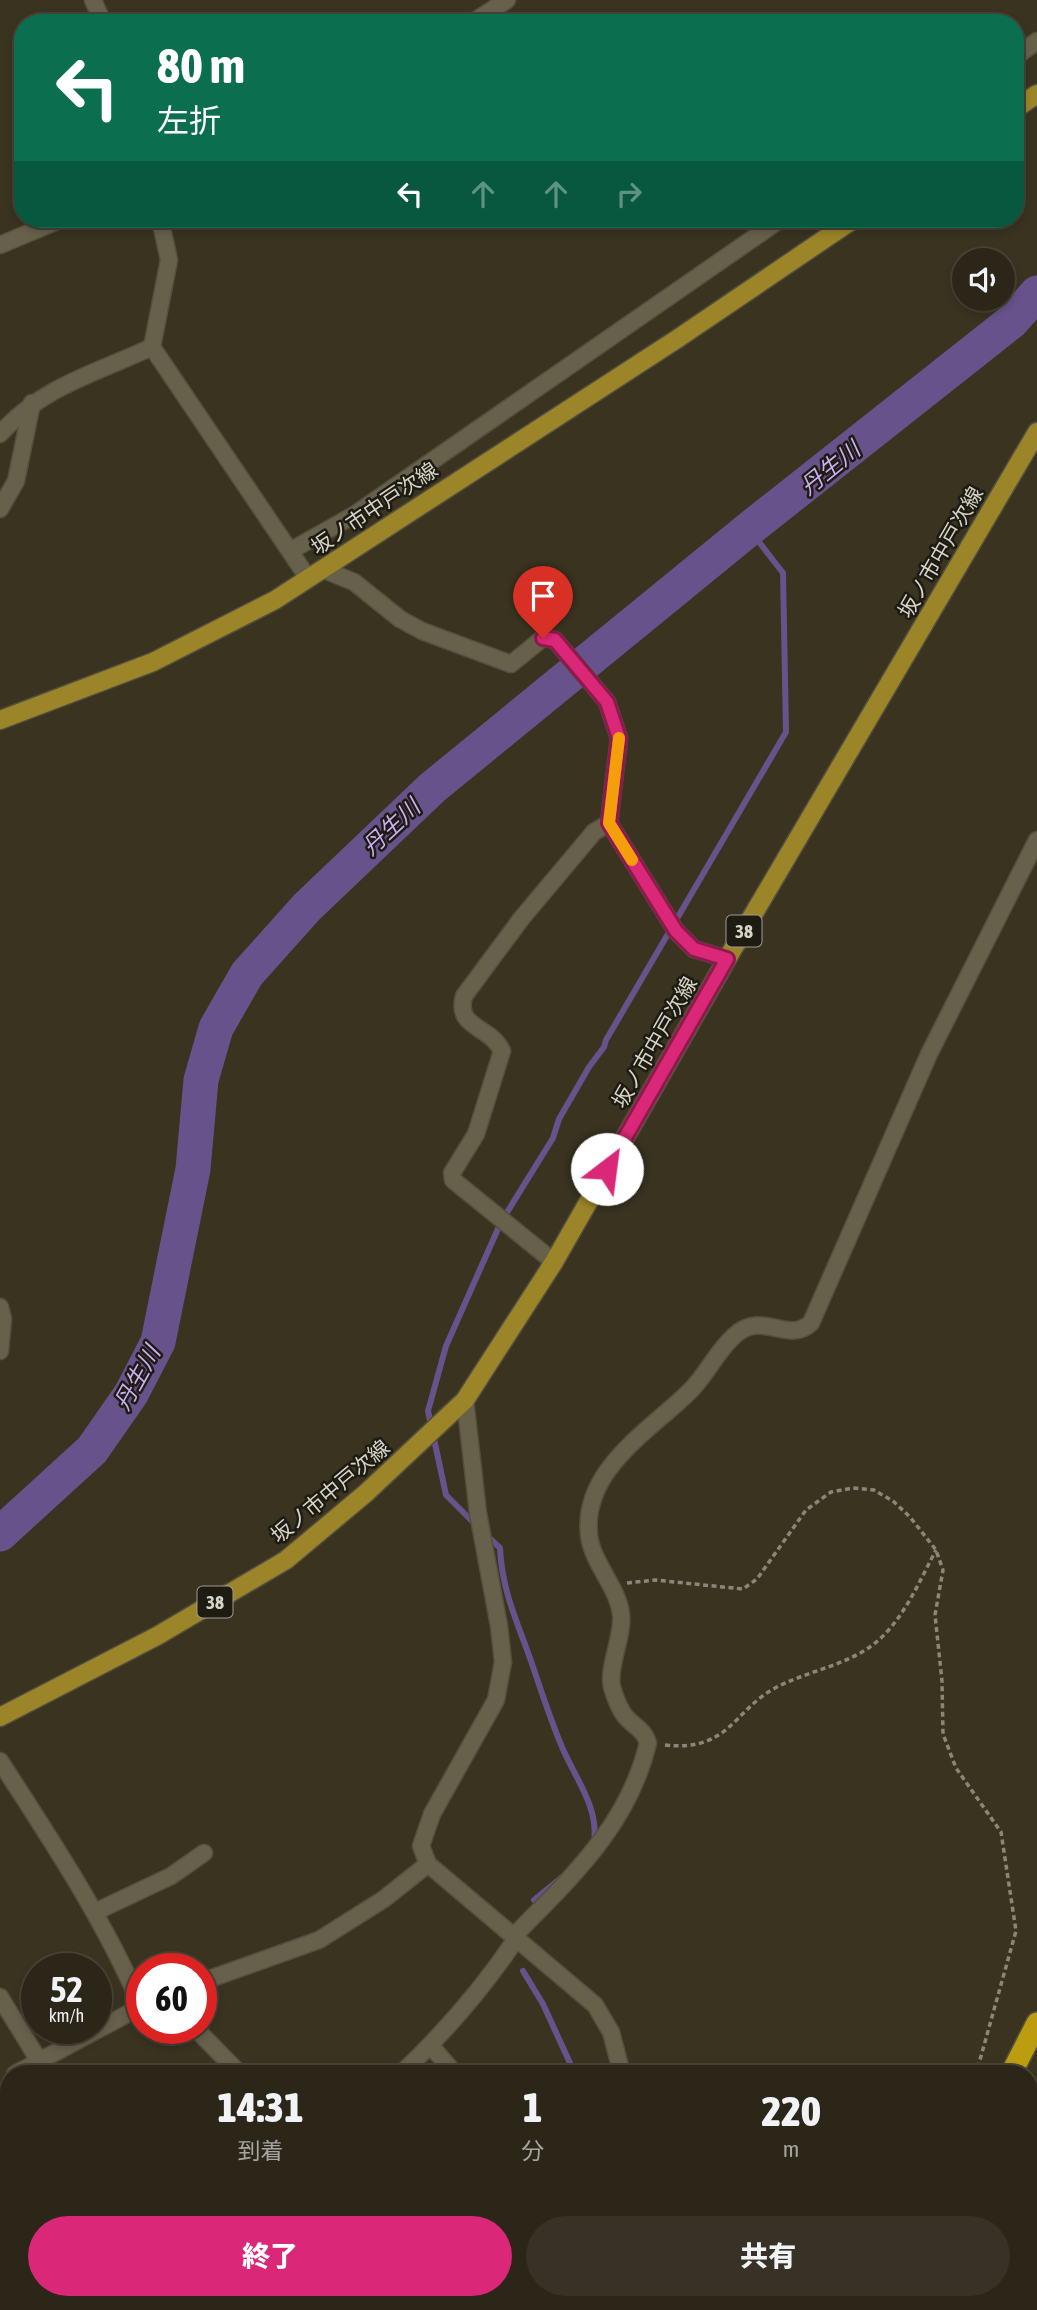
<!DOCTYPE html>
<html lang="ja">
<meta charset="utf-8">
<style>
body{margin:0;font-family:"Asap Condensed","Noto Sans JP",sans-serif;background:#373225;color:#f1f3f6;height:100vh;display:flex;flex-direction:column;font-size:26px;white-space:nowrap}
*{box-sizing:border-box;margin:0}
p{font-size:23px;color:#a6a5a2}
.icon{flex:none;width:38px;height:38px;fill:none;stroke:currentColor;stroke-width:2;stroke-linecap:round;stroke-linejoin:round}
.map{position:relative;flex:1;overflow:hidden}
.side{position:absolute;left:0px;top:2065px;width:1038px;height:245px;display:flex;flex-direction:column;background:#2b2618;border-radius:28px 28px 0 0;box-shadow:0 4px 10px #0003,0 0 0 2px #474337}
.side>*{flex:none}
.guide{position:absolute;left:14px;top:14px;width:1010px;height:214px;border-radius:28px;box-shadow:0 4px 10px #0003,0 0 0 2px #474337;background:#0b6e4f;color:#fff;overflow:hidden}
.tools{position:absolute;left:952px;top:248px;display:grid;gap:14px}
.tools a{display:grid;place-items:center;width:63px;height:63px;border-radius:50%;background:#2b2618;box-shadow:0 4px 10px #0003,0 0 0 2px #474337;font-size:35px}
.speed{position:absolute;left:21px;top:1953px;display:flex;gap:14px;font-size:35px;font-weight:700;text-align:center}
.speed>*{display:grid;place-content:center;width:91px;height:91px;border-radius:50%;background:#2b2618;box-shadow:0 4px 10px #0003,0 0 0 2px #474337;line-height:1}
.speed small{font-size:18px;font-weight:400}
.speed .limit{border:10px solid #d22;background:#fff;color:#111}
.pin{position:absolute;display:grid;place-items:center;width:60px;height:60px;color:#fff;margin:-72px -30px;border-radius:50% 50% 50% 0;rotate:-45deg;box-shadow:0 0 7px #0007}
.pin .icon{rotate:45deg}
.me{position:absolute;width:77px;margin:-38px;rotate:30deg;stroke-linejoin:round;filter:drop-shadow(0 0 5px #0008)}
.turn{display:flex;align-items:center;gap:24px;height:147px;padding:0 28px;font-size:32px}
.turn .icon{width:91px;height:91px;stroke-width:2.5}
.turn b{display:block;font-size:49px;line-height:60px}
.lanes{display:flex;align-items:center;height:66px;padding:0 28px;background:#0003;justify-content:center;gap:35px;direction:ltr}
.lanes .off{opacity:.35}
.eta{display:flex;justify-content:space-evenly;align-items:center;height:119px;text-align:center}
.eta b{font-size:42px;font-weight:800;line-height:49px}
.button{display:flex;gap:14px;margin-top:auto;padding:14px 28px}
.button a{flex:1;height:80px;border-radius:42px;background:#db2777;color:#fff;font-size:28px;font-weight:800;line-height:80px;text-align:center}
.button a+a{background:#373225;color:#f1f3f6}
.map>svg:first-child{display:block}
</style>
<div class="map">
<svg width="1037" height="2310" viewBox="0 0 1037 2310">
<rect width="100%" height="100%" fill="#393320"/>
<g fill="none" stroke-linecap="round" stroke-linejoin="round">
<g stroke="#68528b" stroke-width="6">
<polyline points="477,1526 446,1495 428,1411 446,1346 501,1222 553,1138 559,1119 589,1067 604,1047 606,1040 786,732 783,573 749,529"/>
<path d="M485,1534L500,1548C502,1591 517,1621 531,1661C541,1690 550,1719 562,1747C575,1778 599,1807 594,1842"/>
<polyline points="534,1900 562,1877"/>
<polyline points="523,1971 543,2004 575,2074"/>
<polyline points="810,2301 815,2310"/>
</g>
<polyline stroke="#68528b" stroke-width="35" points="0,1534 92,1450 131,1394 158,1342 193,1169 201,1080 216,1028 247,974 307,907 432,788 749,529 1011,322 1037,293"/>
<defs>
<g id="street">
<polyline points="93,0 103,23"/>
<polyline points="472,23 507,0"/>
<polyline points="1015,57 1037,41"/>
<polyline points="0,245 62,219"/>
<polyline points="152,347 308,578"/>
<path d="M0,434C43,386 94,374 152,347L169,260L160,219"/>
<polyline points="0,509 16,481 32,403"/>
<polyline points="290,551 354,515 781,219"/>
<polyline points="322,569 354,582 400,619 422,631 511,664 543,638 555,640 607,702 619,738 609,823 676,931 694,949 727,959"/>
<path d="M554,1262L453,1180L452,1173L476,1134L502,1051C490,1025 455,1029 464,996L521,919L594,832L609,823"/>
<polyline points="0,1307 3,1319 0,1351"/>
<polyline points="465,1400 478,1513 499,1626 503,1662 496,1700 432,1814 421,1846 428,1864 595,2005 611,2032 622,2074"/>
<path d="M0,1761C51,1840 104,1919 141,2006"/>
<polyline points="95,1912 171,1876 204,1853"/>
<path d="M513,1937C570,1878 628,1827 648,1743C644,1729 634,1727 625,1716C620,1710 614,1695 612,1687C607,1668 624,1635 621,1614C618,1587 592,1563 589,1535C582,1469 650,1431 691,1390C707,1374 717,1351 734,1336C763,1309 787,1345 811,1323L929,1054L1037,840"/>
<polyline points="201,1982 319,1940 384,1899 428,1864"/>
<polyline points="0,1997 38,2059"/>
<polyline points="195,2028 240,2074"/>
<polyline points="431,2046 455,2074"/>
<polyline points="15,2074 142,2006"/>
<path d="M401,2074C444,2033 483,1988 516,1939"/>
<polyline points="0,2240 9,2247"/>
<polyline points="70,2301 79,2310"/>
<polyline points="843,2301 850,2310"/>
<polyline points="165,2310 174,2307 179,2301"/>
<polyline points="468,2310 474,2301"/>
</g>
<g id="primary">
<polyline points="1015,109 1037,94"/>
<polyline points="0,720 153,662 275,600 677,339 854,219"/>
<polyline points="0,1717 157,1636 286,1560 366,1493 465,1400 554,1262 727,959 1037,432"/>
</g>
<g id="highway">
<polyline points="1011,2074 1037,2023"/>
<polyline points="890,2310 894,2301"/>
</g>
</defs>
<use href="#street" stroke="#534f3e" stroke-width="19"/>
<use href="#primary" stroke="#534f3e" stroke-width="21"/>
<use href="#highway" stroke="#534f3e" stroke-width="24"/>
<g stroke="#8b8677" stroke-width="3.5" stroke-dasharray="5 3.5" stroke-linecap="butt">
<polyline points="627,1583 655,1580 743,1589 757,1579 806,1510 831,1492 853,1488 874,1490 893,1501 910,1517 936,1550 943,1570 935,1615 942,1681 943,1734 956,1768 1001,1832 1016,1931 976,2074"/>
<path d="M665,1745C729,1752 733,1711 775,1688C807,1671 845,1666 874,1644C903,1621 919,1582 936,1550"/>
</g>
<use href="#street" stroke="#67614c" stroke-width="16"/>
<use href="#primary" stroke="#9b8528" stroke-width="18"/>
<use href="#highway" stroke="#bd9d10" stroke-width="21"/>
</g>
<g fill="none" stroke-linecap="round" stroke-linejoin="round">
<defs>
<polyline id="route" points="543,638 555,640 607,702 619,738 609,823 676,931 694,949 727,959 607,1169"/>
</defs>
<use href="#route" stroke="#8e194d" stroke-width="18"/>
<use href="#route" stroke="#db2777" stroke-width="12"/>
<polyline stroke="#f59e0b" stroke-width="12" points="619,738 609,823 632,860"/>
</g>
<g text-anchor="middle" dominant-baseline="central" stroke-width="5" stroke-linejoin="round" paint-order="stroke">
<g fill="#1d1b12" stroke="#9f9c91" stroke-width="2">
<rect x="726.5" y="915.5" width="35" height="31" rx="5"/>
<rect x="197.5" y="1586.5" width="35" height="31" rx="5"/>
</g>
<g font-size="19" font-weight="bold" fill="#d7d3c8">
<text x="744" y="931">38</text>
<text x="215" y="1602">38</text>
</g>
<g font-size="21" fill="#d7d3c8" stroke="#1d1b12">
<text transform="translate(374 508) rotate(-34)">坂ノ市中戸次線</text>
<text transform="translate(940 552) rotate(-60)">坂ノ市中戸次線</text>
<text transform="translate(654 1042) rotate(-60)">坂ノ市中戸次線</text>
<text transform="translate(330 1491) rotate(-40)">坂ノ市中戸次線</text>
</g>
<g font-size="23" font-style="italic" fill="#c9b0f4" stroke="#1d1b12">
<text transform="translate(830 468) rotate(-39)">丹生川</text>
<text transform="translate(391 827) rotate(-43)">丹生川</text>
<text transform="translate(137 1378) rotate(-61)">丹生川</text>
</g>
</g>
</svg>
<div class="tools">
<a><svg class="icon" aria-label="sound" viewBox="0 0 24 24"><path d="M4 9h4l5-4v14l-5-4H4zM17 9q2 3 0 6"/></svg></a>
</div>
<div class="speed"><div>52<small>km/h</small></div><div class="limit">60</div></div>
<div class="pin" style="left:543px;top:638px;background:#d93025"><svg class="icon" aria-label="arrive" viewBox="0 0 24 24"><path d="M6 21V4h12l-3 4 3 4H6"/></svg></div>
<svg class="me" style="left:607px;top:1169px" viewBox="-20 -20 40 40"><circle r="19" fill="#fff"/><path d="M0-13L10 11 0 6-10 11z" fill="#db2777"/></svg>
<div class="guide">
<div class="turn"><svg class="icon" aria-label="left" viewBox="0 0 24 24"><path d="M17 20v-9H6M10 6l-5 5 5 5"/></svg><div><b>80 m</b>左折</div></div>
<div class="lanes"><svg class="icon" aria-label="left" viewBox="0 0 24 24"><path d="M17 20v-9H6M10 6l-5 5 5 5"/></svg><svg class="icon off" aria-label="ahead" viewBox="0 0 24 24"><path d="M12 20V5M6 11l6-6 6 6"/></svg><svg class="icon off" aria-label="ahead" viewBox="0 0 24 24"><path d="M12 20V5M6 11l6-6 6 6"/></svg><svg class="icon off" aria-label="right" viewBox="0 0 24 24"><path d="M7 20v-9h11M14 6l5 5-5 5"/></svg></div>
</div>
<section class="side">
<div class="eta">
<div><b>14:31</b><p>到着</p></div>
<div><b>1</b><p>分</p></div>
<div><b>220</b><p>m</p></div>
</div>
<div class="button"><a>終了</a><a>共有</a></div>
</section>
</div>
